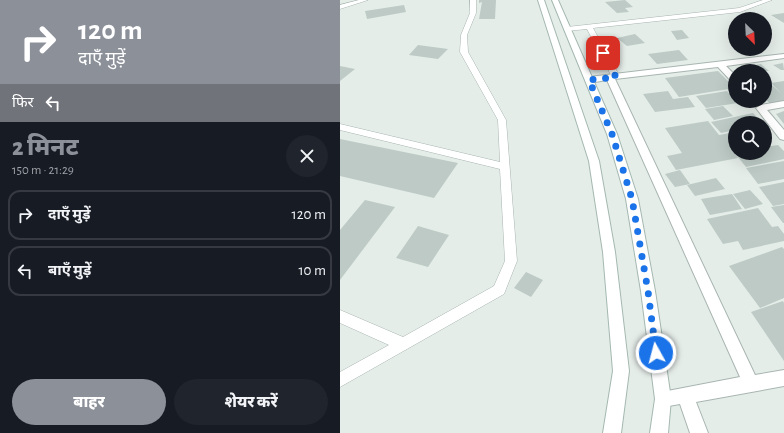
<!DOCTYPE html>
<html lang="hi">
<meta charset="utf-8">
<style>
body{margin:0;font-family:"Alegreya Sans","Noto Sans Devanagari",sans-serif;background:#20242c;color:#f1f3f6;height:100vh;display:flex;flex-direction:column;font-size:15px;white-space:nowrap}
*{box-sizing:border-box;margin:0}
p{font-size:13px;color:#9ea1a6}
.icon{flex:none;width:22px;height:22px;fill:none;stroke:currentColor;stroke-width:2;stroke-linecap:round;stroke-linejoin:round}
.map{position:relative;flex:1;overflow:hidden}
.panel{display:flex;flex-direction:column;background:#171b24;width:340px}
.panel>*{flex:none}
.hud{background:#8c9099;color:#fff;overflow:hidden}
.needle{width:26px;rotate:156deg}
.tools{position:absolute;left:388px;top:12px;display:grid;gap:8px}
.tools a{display:grid;place-items:center;width:44px;height:44px;border-radius:50%;background:#171b24;box-shadow:0 4px 16px #0002;font-size:20px}
.pin{position:absolute;display:grid;place-items:center;width:34px;height:34px;color:#fff;margin:-17px;border-radius:8px;box-shadow:0 2px 6px #0006}
.me{position:absolute;width:44px;margin:-22px;rotate:353deg;stroke-linejoin:round;filter:drop-shadow(0 0 3px #0008)}
.turn{display:flex;align-items:center;gap:14px;height:84px;padding:0 12px;font-size:18px}
.turn .icon{width:52px;height:52px;stroke-width:2.5}
.turn b{display:block;font-size:28px;line-height:34px}
.then{display:flex;align-items:center;height:38px;padding:0 12px;background:#0003;gap:8px;font-size:15px}
.round{display:grid;place-items:center;flex:none;width:42px;height:42px;border-radius:21px;background:#20242c}
.headline{display:flex;align-items:center;justify-content:space-between;height:68px;padding:0 12px}
h1{font-size:24px;font-weight:800;line-height:30px;color:#8c9099}
.action{display:flex;gap:8px;margin-top:auto;padding:8px 12px}
.action a{flex:1;height:46px;border-radius:24px;background:#8c9099;color:#fff;font-size:16px;font-weight:800;line-height:46px;text-align:center}
.action a+a{background:#20242c;color:#f1f3f6}
ul{padding:0;list-style:none}
li{display:flex;align-items:center;gap:12px;height:50px;margin:0 8px 6px;padding:0 4px;border:2px solid #363941;border-radius:12px}
li div{flex:1}
li b{display:block;font-size:15px}
li em{font-style:normal}
main{display:flex;flex:1;min-height:0}
.map>svg:first-child{display:block}
</style>
<main>
<section class="panel">
<div class="hud">
<div class="turn"><svg class="icon" aria-label="right" viewBox="0 0 24 24"><path d="M7 20v-9h11M14 6l5 5-5 5"/></svg><div><b>120 m</b>दाएँ मुड़ें</div></div>
<div class="then">फिर<svg class="icon" aria-label="left" viewBox="0 0 24 24"><path d="M17 20v-9H6M10 6l-5 5 5 5"/></svg></div>
</div>
<div class="headline"><div><h1>2 मिनट</h1><p>150 m · 21:29</p></div><a class="round"><svg class="icon" aria-label="close" viewBox="0 0 24 24"><path d="M6 6l12 12M18 6L6 18"/></svg></a></div>
<ul>
<li><svg class="icon" aria-label="right" viewBox="0 0 24 24"><path d="M7 20v-9h11M14 6l5 5-5 5"/></svg><div><b>दाएँ मुड़ें</b></div><em>120 m</em></li>
<li><svg class="icon" aria-label="left" viewBox="0 0 24 24"><path d="M17 20v-9H6M10 6l-5 5 5 5"/></svg><div><b>बाएँ मुड़ें</b></div><em>10 m</em></li>
</ul>
<div class="action"><a>बाहर</a><a>शेयर करें</a></div>
</section>
<div class="map">
<svg width="444" height="433" viewBox="0 0 444 433">
<rect width="100%" height="100%" fill="#e5ede9"/>
<g fill="#bdcac5">
<polygon points="139,0 156,0 155,19 139,19 142,2 139,3"/>
<polygon points="285,0 293,7 285,8 289,12 277,13 265,2"/>
<polygon points="64,5 66,12 27,19 25,11"/>
<polygon points="444,13 444,23 431,15"/>
<polygon points="342,30 349,38 337,40 331,31"/>
<polygon points="295,34 305,43 287,46 277,38"/>
<polygon points="78,45 108,49 98,59 69,55"/>
<polygon points="339,50 348,60 317,64 308,54"/>
<polygon points="443,63 444,70 441,70 433,65"/>
<polygon points="421,64 429,71 399,71 396,68"/>
<polygon points="0,66 15,69 0,81"/>
<polygon points="378,71 395,88 339,97 325,78"/>
<polygon points="425,79 442,94 431,83 444,81 444,103 432,105 425,99"/>
<polygon points="328,91 333,99 348,97 355,107 315,112 303,94"/>
<polygon points="387,91 398,103 366,108 356,96"/>
<polygon points="383,106 393,116 374,120 365,109"/>
<polygon points="444,111 444,124 436,114"/>
<polygon points="413,113 423,123 395,123 395,130 381,133 371,122"/>
<polygon points="368,121 379,135 395,132 395,148 390,148 398,158 336,170 327,156 342,153 325,128"/>
<polygon points="0,139 118,163 94,198 0,176"/>
<polygon points="438,145 444,151 444,159 406,167 393,151 395,150 395,153 425,153 425,147"/>
<polygon points="444,161 444,179 418,184 406,168"/>
<polygon points="340,170 350,184 335,187 325,174"/>
<polygon points="376,178 385,189 355,196 347,185"/>
<polygon points="444,182 444,204 433,206 419,187"/>
<polygon points="410,190 423,204 405,209 393,194"/>
<polygon points="392,194 402,209 370,215 361,199"/>
<polygon points="25,200 55,207 0,280 0,230"/>
<polygon points="444,205 444,223 443,223 431,207"/>
<polygon points="418,208 432,227 438,226 444,234 444,241 403,250 398,241 383,244 367,219"/>
<polygon points="78,226 109,235 88,267 56,258"/>
<polygon points="442,247 444,249 444,298 420,308 389,266"/>
<polygon points="186,272 203,280 191,297 174,288"/>
<polygon points="443,301 444,303 444,361 411,312"/>
</g>
<g fill="none" stroke-linecap="round" stroke-linejoin="round">
<defs>
<g id="service">
<polygon points="19,0 28,0 0,9 0,5"/>
<polygon points="130,0 136,0 136,13 127,35 128,52 166,120 177,261 164,294 0,387 0,372 49,345 0,323 0,310 63,337 154,286 165,261 160,169 0,130 0,124 160,162 158,120 120,52 121,35 130,13"/>
<polygon points="423,0 432,0 400,12 253,28 280,77 276,79 272,77 247,29 227,31 224,29 227,27 399,8"/>
</g>
<g id="minor">
<polygon points="444,54 444,58 386,66 395,75 395,83 392,82 378,67 275,79 415,375 444,370 444,386 356,402 368,433 350,433 340,404 323,407 317,405 315,399 317,393 400,377 267,80 249,83 245,80 249,77"/>
<polygon points="444,101 444,107 427,110 444,130 444,140 440,139 416,108 421,105"/>
</g>
<g id="secondary">
<polygon points="198,0 204,0 259,161 275,252 289,371 281,433 263,433 273,371 263,252 249,161"/>
<polygon points="212,0 218,0 277,134 298,199 315,291 331,399 328,433 310,433 315,399 301,291 286,199 267,134"/>
</g>
</defs>
<use href="#service" stroke="#a8b5b0" stroke-width="1"/>
<use href="#minor" stroke="#a8b5b0" stroke-width="2"/>
<use href="#secondary" stroke="#a4b8b0" stroke-width="2"/>
<use href="#service" fill="#fff" fill-rule="evenodd"/>
<use href="#minor" fill="#fff" fill-rule="evenodd"/>
<use href="#secondary" fill="#fff" fill-rule="evenodd"/>
</g>
<g fill="none" stroke-linecap="round" stroke-linejoin="round">
<polyline stroke="#1a73e8" stroke-width="7" stroke-dasharray="0 12.6" points="263,53 276,77 249,80 272,134 292,199 308,291 316,353"/>
</g>
</svg>
<div class="tools">
<a><svg class="needle" viewBox="-14 -14 28 28"><path d="M0-13l5 13h-10z" fill="#e53935"/><path d="M0 13l5-13h-10z" fill="#9ea1a6"/></svg></a>
<a><svg class="icon" aria-label="sound" viewBox="0 0 24 24"><path d="M4 9h4l5-4v14l-5-4H4zM17 9q2 3 0 6"/></svg></a>
<a><svg class="icon" aria-label="search" viewBox="0 0 24 24"><circle cx="10" cy="10" r="6"/><path d="M15 15l6 6"/></svg></a>
</div>
<div class="pin" style="left:263px;top:53px;background:#d93025"><svg class="icon" aria-label="arrive" viewBox="0 0 24 24"><path d="M6 21V4h12l-3 4 3 4H6"/></svg></div>
<svg class="me" style="left:316px;top:353px" viewBox="-20 -20 40 40"><circle r="17" fill="#1a73e8" stroke="#fff" stroke-width="3"/><path d="M0-11L8 9 0 5-8 9z" fill="#fff"/></svg>
</div>
</main>
